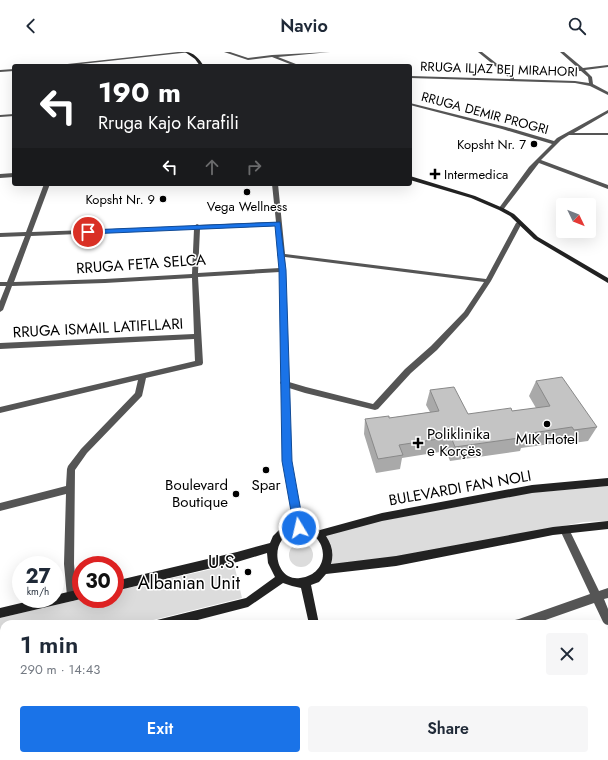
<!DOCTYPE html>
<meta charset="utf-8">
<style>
body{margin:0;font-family:Jost,sans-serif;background:#f6f6f7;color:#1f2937;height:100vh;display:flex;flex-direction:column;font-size:15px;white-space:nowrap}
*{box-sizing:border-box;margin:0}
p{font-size:13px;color:#747a83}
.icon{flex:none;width:22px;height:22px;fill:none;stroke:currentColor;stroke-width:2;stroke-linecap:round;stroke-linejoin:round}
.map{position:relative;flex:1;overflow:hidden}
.side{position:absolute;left:0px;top:568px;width:608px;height:140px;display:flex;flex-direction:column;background:#fff;border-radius:12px 12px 0 0;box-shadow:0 4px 16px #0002}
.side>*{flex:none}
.hud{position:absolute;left:12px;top:12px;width:400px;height:122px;border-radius:4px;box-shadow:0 4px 16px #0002;background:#202124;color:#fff;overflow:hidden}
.needle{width:26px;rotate:133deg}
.fabs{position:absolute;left:556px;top:146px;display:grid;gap:8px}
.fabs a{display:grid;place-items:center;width:40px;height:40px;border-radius:4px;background:#fff;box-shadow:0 4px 16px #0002;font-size:20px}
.speed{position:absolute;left:12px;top:504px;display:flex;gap:8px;font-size:20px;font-weight:700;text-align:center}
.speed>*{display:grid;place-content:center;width:52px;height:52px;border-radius:50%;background:#fff;box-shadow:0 4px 16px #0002;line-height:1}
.speed small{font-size:10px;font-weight:400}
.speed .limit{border:6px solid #d22;background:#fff;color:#111}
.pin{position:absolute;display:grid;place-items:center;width:34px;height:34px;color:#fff;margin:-17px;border:2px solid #fff;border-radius:50%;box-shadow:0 1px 4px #0007}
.me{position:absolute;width:44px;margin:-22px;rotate:351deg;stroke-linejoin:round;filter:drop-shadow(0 0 3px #0008)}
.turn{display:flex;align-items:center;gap:14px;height:84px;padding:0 20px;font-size:18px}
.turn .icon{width:52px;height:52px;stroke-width:2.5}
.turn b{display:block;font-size:28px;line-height:34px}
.lanes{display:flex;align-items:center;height:38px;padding:0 20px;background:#0003;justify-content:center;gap:20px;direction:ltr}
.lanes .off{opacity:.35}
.round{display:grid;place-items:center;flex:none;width:42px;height:42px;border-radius:4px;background:#f6f6f7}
.summary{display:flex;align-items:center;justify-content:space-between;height:68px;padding:0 20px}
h1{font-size:24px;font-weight:600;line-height:30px}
.cta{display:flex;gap:8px;margin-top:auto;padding:8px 20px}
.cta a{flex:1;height:46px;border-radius:4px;background:#1a73e8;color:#fff;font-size:16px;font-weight:600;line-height:46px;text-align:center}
.cta a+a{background:#f6f6f7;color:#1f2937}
header{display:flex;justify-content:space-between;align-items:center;height:52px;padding:0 20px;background:#fff;font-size:18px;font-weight:600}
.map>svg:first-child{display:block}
</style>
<header><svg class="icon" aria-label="back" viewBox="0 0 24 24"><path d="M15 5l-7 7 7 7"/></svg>Navio<svg class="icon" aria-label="search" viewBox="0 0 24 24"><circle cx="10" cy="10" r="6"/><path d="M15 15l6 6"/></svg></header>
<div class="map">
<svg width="608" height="708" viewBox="0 0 608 708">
<rect width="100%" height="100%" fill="#fff"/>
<g fill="#dcdcdc">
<polygon points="608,434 608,469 584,470 395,505 332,514 324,483 369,471 529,441"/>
<circle cx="301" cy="503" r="12"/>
<polygon points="234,512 242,546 137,572 4,572 4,605 0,606 0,566 81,547 115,547 115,539"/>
</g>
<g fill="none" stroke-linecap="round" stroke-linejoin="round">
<g fill="#555" fill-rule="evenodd">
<polygon points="178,0 191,0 63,14 49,14"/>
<polygon points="224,0 230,0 248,6 272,3 330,0 278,5 301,14 295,14 272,5 248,8"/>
<polygon points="478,0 482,0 514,25 514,27 575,29 589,31 588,25 581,19 579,19 579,17 560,0 564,0 583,16 608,13 608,15 585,18 592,25 593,32 608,40 608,43 590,34 575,31 410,26 410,24 511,27"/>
<polygon points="14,17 14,19 0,20 0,18"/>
<polygon points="410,51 506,75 554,89 557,86 608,58 608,61 574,81 608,81 608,83 569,83 561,88 541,108 608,133 608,137 539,111 503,158 499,158 499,156 529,115 552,92 502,77 410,53"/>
<polygon points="14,62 14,64 0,65 0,63"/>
<polygon points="14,121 14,125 0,126 0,122"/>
<path d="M44,132H50L32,180L194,174L197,172L199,173L276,170L272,132H278L285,202L486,227L516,171L519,169L522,171L491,229L468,264L437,298L411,321L378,357L375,358L305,341L289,336L291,409L304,476L302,479L299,480L296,479L294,476L283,409L282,333L280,331L281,329L280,220L198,225L203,311L202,313L146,326L142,344L87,401L75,418L74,512L77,544L76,547L72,549L68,547L67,544L64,512L66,442L0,459V451L66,434L67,417L68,414L81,397L135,341L138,328L0,361V355L195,309L194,287L0,297V291L194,282L192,226L105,231L12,234L3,258L0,260V249L6,234H0V230H7L25,184L0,185V181L26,180ZM276,174L278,202L277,203L279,205L280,216L198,221L200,177ZM194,177L192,222L105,227L14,230L31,184ZM285,205L484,230L464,260L431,294L405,317L373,352L306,335L289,330Z"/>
<polygon points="565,474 568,475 599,539 608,536 608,546 604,547 608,557 608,573 604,572 594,551 534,572 514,572 515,568 519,567 590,542 560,478 562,475"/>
<polygon points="320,704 345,704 343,708 318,708"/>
</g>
<g fill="#222" fill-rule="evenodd">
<path d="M185,0C194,0 199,7 204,14H200L195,7Z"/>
<polygon points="410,124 475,144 503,156 514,162 538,185 608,226 608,231 534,187 510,164 499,158 471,146 410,128"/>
<path d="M608,426V434L532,441L382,469L326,484C332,493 334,502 331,512L396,504L553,475L608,469V477L553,483L396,514L326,522L319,530L311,533L319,572H309L301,536L292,534L283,531L248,555L182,572H156L157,568L161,567L246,546L275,525L268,511L267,501L237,510L115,539V529L237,500L270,491L273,484L279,478L295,471H305L320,478L382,461L532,433ZM297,479C329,478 333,522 300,526C274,530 267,484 297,479Z"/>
<polygon points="81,537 81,547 0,566 0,556 38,547 55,547 55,543"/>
<polygon points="4,605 4,617 0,618 0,606"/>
<polygon points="342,704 354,704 356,708 344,708"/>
</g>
</g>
<polygon fill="#a9a9a9" points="536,329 597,375 588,389 566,392 565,390 521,396 520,399 450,409 446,399 402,406 400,417 376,421 364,382 365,367 389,366 430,360 426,353 430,338 468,362 512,359 536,356 529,344"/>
<polygon fill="#c4c4c4" stroke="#898989" points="562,325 597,375 574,378 572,375 525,382 526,385 455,395 451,385 399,393 403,403 378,407 365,367 389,364 389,366 439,359 430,338 454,335 468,362 511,356 512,359 550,354 536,329"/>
<polygon fill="#1a73e8" stroke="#114b97" points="280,170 286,218 292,409 304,476 303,479 299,481 295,479 294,476 282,409 279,218 275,174 88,182 84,180 88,178"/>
<g fill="#000" stroke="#fff" stroke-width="1.5">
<circle cx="534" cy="92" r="4"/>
<path d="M433 116h4v4h4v4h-4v4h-4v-4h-4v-4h4z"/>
<circle cx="247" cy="140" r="4"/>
<circle cx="163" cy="147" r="4"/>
<circle cx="547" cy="372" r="4"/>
<path d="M416 385h4v4h4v4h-4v4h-4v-4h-4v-4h4z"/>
<circle cx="266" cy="418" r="4"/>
<circle cx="236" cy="442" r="4"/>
<circle cx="248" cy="520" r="4"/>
</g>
<g text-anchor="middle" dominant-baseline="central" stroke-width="3" stroke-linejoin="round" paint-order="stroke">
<g font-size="13" fill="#000" stroke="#fff">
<text transform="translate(499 17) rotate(2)">RRUGA ILJAZ BEJ MIRAHORI</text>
<text transform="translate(485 61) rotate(15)">RRUGA DEMIR PROGRI</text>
</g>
<g font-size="13" fill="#000" stroke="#fff" text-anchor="end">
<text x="526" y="92">Kopsht Nr. 7</text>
<text x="444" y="122" text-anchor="start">Intermedica</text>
<text x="155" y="147">Kopsht Nr. 9</text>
<text x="247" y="154" text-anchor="middle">Vega Wellness</text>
</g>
<g font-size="15" fill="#000" stroke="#fff">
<text transform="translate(141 212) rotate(-4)">RRUGA FETA SELCA</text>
<text transform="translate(98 276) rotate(-3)">RRUGA ISMAIL LATIFLLARI</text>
<text transform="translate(460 436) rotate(-10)">BULEVARDI FAN NOLI</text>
</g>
<g font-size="15" fill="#000" stroke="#fff">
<text x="427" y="382" text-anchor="start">Poliklinika<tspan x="427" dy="17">e Korçës</tspan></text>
<text x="547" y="387">MIK Hotel</text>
<text x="228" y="433" text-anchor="end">Boulevard<tspan x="228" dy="17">Boutique</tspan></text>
<text x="266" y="433">Spar</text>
</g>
<g font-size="18" fill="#000" stroke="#fff" text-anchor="end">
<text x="240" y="510">U.S.<tspan x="240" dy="21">Albanian Unit</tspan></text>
</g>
</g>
</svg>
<div class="fabs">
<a><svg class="needle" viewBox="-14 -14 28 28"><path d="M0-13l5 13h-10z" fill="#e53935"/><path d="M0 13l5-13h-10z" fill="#747a83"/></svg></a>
</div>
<div class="speed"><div>27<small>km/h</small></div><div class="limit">30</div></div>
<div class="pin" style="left:88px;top:180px;background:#d93025"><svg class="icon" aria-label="arrive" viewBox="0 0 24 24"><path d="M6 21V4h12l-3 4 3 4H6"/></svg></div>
<svg class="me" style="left:299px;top:476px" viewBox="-20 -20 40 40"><circle r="17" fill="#1a73e8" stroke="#fff" stroke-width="3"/><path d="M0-11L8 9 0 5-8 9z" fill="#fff"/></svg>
<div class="hud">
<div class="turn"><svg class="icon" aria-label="left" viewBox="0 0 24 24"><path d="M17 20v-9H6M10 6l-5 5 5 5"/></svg><div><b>190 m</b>Rruga Kajo Karafili</div></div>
<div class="lanes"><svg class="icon" aria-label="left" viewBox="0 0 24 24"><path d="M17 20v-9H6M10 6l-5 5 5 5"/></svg><svg class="icon off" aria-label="ahead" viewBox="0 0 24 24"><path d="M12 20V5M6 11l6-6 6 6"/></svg><svg class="icon off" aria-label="right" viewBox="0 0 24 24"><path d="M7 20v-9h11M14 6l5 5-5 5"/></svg></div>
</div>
<section class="side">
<div class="summary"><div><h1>1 min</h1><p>290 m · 14:43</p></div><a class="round"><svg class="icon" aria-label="close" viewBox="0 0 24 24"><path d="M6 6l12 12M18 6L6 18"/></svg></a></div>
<div class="cta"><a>Exit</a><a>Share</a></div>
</section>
</div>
